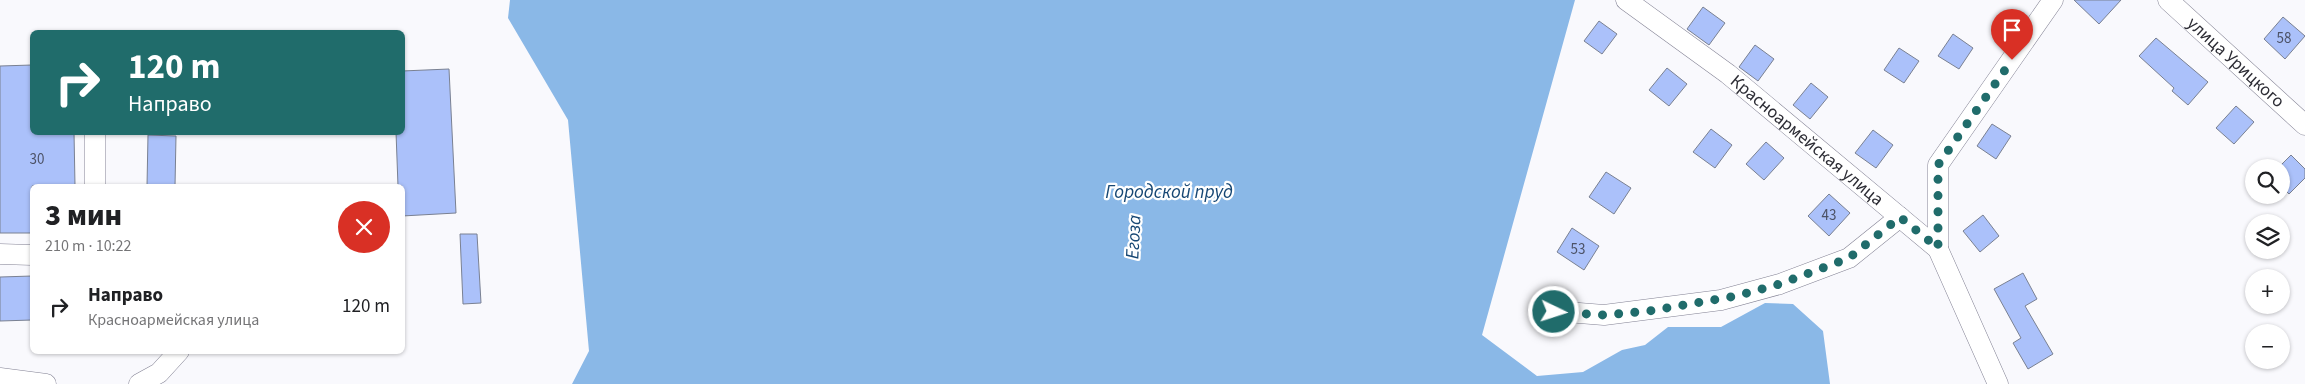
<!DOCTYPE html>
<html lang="ru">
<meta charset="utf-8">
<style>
body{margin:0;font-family:"Source Sans 3",sans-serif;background:#f6f6f6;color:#202124;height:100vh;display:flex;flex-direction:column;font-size:19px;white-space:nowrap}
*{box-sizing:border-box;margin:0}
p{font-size:16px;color:#757577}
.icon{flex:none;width:28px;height:28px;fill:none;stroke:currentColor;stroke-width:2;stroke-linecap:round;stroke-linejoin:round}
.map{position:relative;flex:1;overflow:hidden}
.details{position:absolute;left:30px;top:184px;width:375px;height:170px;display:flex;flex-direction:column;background:#fff;border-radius:8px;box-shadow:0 1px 4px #0004}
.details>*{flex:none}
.hud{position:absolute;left:30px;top:30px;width:375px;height:105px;border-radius:8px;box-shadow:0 1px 4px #0004;background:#206c6b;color:#fff;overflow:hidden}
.buttons{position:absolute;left:2245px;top:159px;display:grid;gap:10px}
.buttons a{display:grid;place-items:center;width:45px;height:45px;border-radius:50%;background:#fff;box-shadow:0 1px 4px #0004;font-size:25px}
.pin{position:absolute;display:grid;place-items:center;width:42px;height:42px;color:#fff;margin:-51px -21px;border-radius:50% 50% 50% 0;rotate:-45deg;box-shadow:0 0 5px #0007}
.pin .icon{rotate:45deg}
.me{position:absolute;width:55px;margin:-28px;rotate:94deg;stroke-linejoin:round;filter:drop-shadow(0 0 4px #0008)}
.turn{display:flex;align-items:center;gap:18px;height:105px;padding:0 15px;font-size:22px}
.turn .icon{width:65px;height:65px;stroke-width:2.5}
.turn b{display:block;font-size:35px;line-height:42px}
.round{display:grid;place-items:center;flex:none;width:52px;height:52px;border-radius:26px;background:#f6f6f6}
.headline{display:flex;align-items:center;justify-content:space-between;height:85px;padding:0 15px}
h1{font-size:30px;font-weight:800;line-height:38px}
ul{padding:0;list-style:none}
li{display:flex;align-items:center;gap:15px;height:75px;padding:0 15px}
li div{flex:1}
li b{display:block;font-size:19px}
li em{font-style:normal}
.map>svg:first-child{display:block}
</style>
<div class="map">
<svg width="2305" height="384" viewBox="0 0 2305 384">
<rect width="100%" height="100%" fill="#f9f9fd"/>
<polygon fill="#8ab8e7" points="510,0 1575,0 1482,335 1537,376 1583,372 1622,350 1645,345 1668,327 1721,327 1765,303 1793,304 1823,331 1830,384 572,384 589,351 568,120 508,18"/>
<g fill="#abc1fa" stroke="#7a8192">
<polygon points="2074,0 2121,0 2099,24"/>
<polygon points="1703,7 1725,23 1709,45 1687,29"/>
<polygon points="2283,17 2305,36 2285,59 2264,39"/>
<polygon points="1599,21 1617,34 1602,54 1584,41"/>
<polygon points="1953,34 1973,48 1959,69 1938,56"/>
<polygon points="2156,38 2208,82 2188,105 2172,91 2174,88 2139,56"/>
<polygon points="1755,45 1774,59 1758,81 1739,67"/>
<polygon points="1899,48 1919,61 1904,83 1884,70"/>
<polygon points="32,65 32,132 74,132 75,186 32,186 32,233 0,233 0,66"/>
<polygon points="1667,68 1687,84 1669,106 1649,90"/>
<polygon points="449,69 456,213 402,216 402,186 398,186 396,132 402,132 402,71"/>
<polygon points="1811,83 1828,97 1810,119 1793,105"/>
<polygon points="2236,106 2254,122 2234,144 2216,128"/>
<polygon points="1992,124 2011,136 1996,159 1977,146"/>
<polygon points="1711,129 1732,145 1715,168 1693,152"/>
<polygon points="1873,130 1893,145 1876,168 1855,153"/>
<polygon points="148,135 176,136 175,186 147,186"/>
<polygon points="1766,142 1784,158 1764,180 1746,164"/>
<polygon points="2291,155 2305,169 2305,178 2289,194 2281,186 2281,165"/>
<polygon points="1606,172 1631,188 1614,214 1589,197"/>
<polygon points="1829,194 1850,213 1829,236 1808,216"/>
<polygon points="1983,215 1999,236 1980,252 1963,231"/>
<polygon points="1572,228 1599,246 1584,270 1557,252"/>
<polygon points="460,234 477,234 481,303 463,304"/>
<polygon points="2023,273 2037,299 2025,306 2053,354 2028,369 2013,343 2021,338 1994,289"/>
<polygon points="32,276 32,320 0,321 0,277"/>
</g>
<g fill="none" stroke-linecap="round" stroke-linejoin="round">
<defs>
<g id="minor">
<path id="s1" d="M1626,0L1728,74L1938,249L1998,384"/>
<path id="s2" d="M2168,0L2305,125"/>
<polyline points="95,186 95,132"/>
<polyline points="1938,249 1938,165 2053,0"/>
<polyline points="0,254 32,255"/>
<polyline points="1554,311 1604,315 1721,300 1780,284 1849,258 1900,217"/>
<polyline points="0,378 46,384"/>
<polyline points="139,384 159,373 179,351"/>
</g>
</defs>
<use href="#minor" stroke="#838294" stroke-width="21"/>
<use href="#minor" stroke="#fff" stroke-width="20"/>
</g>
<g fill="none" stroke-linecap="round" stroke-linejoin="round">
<polyline stroke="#206c6b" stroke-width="9" stroke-dasharray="0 16.2" points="1554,312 1604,315 1649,311 1736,296 1780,284 1849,258 1900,217 1938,248 1938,165 2012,60"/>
</g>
<g text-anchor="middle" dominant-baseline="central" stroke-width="4.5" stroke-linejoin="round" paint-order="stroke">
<g font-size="15" fill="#4c5266">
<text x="2284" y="38">58</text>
<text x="37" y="159">30</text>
<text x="1829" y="215">43</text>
<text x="1578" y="249">53</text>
</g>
<g font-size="18" fill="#2d2d35" stroke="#fff">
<text stroke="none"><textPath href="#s2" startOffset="92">улица Урицкого</textPath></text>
<text stroke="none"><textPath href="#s1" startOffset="229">Красноармейская улица</textPath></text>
</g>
<g font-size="19" font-style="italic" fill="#164774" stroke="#fff">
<text x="1169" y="192">Городской пруд</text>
<text transform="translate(1134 237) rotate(-87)">Егоза</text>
</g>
</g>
</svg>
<div class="buttons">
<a><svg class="icon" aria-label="search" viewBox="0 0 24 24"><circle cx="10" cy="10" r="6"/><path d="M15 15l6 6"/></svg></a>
<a><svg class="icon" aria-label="layers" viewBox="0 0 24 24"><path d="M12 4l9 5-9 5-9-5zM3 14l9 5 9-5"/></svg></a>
<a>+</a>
<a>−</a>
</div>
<div class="pin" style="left:2012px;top:60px;background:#d93025"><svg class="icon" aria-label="arrive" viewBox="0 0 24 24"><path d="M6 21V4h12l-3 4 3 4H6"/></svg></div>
<svg class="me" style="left:1554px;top:312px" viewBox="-20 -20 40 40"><circle r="17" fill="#206c6b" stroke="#fff" stroke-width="3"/><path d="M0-11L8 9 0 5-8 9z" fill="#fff"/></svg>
<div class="hud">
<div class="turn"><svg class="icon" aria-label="right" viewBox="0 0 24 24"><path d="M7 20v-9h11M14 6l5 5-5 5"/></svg><div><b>120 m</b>Направо</div></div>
</div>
<section class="details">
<div class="headline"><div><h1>3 мин</h1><p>210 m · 10:22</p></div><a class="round" style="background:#d93025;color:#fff"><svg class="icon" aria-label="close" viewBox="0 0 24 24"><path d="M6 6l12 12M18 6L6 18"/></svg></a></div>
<ul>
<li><svg class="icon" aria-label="right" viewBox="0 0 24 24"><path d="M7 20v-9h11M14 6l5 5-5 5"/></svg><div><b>Направо</b><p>Красноармейская улица</p></div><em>120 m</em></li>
</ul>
</section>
</div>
